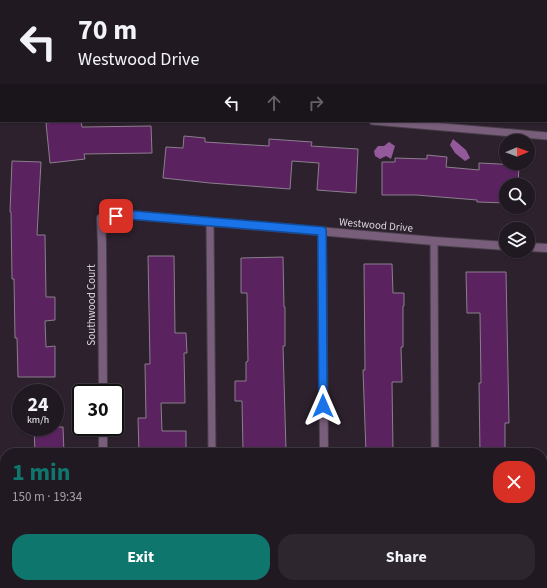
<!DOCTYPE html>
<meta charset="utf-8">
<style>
body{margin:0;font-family:"Source Sans 3",sans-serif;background:#2d262f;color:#f1f3f6;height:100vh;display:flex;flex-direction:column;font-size:15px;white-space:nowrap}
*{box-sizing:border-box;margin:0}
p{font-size:13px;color:#a2a0a5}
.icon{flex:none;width:22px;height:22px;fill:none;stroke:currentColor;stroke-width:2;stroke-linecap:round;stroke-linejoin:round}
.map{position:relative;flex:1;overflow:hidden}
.drawer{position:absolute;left:0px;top:448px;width:547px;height:140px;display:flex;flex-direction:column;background:#211922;border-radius:16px 16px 0 0;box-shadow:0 1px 3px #0004,0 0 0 1px #3e3840}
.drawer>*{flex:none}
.guide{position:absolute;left:0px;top:0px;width:547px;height:122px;box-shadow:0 1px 3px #0004,0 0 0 1px #3e3840;background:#211922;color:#f1f3f6;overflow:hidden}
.needle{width:26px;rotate:89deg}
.tools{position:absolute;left:499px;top:134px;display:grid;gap:8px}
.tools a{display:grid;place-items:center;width:36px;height:36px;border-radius:50%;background:#211922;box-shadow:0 1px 3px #0004,0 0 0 1px #3e3840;font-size:20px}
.speed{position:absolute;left:12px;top:384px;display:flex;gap:8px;font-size:20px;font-weight:700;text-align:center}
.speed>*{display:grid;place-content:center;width:52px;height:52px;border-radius:50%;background:#211922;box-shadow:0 1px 3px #0004,0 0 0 1px #3e3840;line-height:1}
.speed small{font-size:10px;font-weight:400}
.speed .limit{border:2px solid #111;border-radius:6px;background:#fff;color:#111}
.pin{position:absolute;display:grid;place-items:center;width:34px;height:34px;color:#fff;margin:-17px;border-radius:8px;box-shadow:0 2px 6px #0006}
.me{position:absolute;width:44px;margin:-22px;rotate:0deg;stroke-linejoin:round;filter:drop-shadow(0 0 3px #0008)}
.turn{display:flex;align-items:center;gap:14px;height:84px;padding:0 12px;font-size:18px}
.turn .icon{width:52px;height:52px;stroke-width:2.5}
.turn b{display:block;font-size:28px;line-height:34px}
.lanes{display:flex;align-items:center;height:38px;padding:0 12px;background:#0003;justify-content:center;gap:20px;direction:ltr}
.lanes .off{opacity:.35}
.round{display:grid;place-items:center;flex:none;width:42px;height:42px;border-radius:16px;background:#2d262f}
.head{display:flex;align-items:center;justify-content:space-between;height:68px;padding:0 12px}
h1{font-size:24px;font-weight:700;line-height:30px;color:#0f766e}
.action{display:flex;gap:8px;margin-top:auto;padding:8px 12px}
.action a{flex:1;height:46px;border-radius:16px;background:#0f766e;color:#fff;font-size:16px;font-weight:700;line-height:46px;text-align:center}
.action a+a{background:#2d262f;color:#f1f3f6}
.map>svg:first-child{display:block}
</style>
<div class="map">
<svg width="547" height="588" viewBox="0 0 547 588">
<rect width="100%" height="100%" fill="#2c212d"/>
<g fill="#94599a">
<polygon points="453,139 466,150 470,158 465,161 455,153 450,145"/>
<polygon points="389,142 395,146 391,159 386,156 380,159 375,156 374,151 378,146 384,146"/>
</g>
<g fill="#5a2360" stroke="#8c7e8d">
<polygon points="64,121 81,121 82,127 151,126 152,153 84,154 85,159 50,163 46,123"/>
<polygon points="184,136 205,138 205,142 269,146 269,139 312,142 311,146 358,149 356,193 317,190 319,163 292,161 290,189 210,183 163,178 166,147 183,148"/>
<polygon points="427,155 447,157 446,167 479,170 479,163 519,165 518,185 506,185 506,203 477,202 477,200 416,195 382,195 382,162 395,162 395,158 427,159"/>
<polygon points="12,161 41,162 37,235 45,235 46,297 55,297 55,320 45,321 46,347 55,346 55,377 18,377 17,338 15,338 14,279 12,279 11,212 10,212"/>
<polygon points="148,256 174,256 175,333 186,333 187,353 184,353 185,403 161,403 162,431 186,431 186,453 139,453 138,418 146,418 145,364 150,364"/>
<polygon points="283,257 284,307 285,307 285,346 283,346 286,450 243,451 242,401 235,401 235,381 246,381 246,362 248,361 247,293 241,293 241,258"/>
<polygon points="364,264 392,264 393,293 404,293 404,306 403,306 403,347 401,347 402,382 392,382 393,453 366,453 363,370 365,370"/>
<polygon points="466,272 506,272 509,423 505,423 505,453 480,453 479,383 481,383 480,313 467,313"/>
<polygon points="34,427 63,427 64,453 35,453"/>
</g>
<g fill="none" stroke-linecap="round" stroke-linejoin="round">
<defs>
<g id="service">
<polyline points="50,1 50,0"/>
<polyline points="0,107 1,107"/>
<polyline points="373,121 547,136"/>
<polyline points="210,222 212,453"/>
<polyline points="434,241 435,453"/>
<polyline points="212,588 212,583"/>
<polyline points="436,588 436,583"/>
</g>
<g id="minor">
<polyline points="225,0 238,1"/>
<polyline points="546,25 547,25"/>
<polyline points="322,231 324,453"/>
<polyline points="528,247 547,248"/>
<polyline points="103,393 102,245 101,218 131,215 434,241 506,246"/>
<polyline points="103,427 103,453"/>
<polyline points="324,583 324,588"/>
<polyline points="547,588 547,461"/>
</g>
</defs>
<use href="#service" stroke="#483e49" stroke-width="9"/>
<use href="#minor" stroke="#483e49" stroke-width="10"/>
<use href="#service" stroke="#785e7a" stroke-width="7"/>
<use href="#minor" stroke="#785e7a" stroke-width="8"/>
</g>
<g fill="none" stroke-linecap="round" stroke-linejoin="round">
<defs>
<polyline id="route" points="116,216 131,215 322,231 323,406"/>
</defs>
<use href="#route" stroke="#114b97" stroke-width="10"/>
<use href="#route" stroke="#1a73e8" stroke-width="7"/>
</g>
<g text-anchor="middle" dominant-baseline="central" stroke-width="4" stroke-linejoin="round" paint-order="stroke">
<g font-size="11" fill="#dbd4dc" stroke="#2c212d">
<text transform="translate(376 225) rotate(5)">Westwood Drive</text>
<text transform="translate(91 305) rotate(-90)">Southwood Court</text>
</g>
</g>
</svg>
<div class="tools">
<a><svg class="needle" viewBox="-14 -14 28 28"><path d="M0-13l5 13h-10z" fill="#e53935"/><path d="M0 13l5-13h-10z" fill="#a2a0a5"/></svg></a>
<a><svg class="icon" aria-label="search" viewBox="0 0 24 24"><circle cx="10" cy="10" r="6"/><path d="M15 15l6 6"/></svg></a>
<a><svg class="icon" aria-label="layers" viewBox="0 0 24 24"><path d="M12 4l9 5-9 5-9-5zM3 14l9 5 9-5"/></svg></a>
</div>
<div class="speed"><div>24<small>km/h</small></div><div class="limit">30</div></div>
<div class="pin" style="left:116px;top:216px;background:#d93025"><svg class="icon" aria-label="arrive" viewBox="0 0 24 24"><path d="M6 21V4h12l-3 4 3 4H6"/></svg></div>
<svg class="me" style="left:323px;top:406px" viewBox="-20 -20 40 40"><path d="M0-17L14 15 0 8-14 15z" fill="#1a73e8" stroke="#fff" stroke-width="4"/></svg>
<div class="guide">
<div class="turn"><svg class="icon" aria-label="left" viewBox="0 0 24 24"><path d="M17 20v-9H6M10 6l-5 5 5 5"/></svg><div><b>70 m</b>Westwood Drive</div></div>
<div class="lanes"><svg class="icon" aria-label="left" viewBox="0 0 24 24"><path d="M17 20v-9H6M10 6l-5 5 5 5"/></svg><svg class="icon off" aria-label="ahead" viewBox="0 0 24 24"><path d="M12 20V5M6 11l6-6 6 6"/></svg><svg class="icon off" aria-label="right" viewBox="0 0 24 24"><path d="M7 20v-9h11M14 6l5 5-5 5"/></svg></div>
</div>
<section class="drawer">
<div class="head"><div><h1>1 min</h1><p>150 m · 19:34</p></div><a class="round" style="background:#d93025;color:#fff"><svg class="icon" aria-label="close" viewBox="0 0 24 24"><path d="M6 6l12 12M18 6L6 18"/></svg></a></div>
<div class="action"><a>Exit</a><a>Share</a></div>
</section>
</div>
